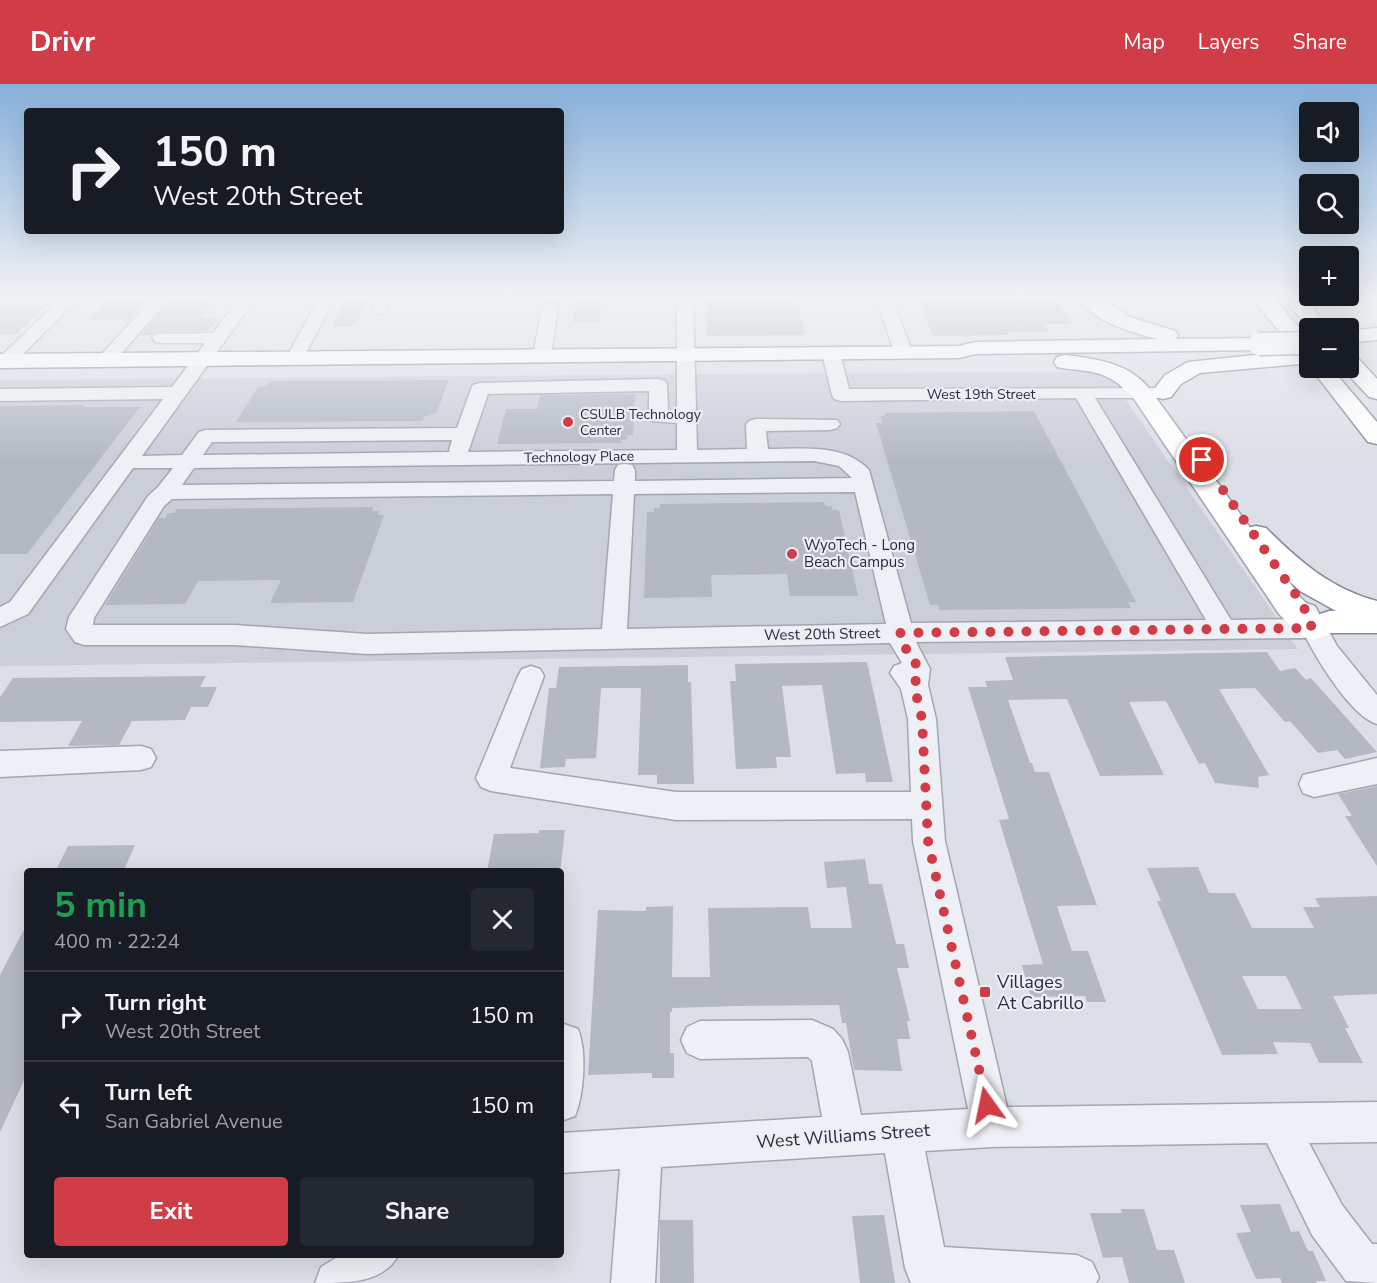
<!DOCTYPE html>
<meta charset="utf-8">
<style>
body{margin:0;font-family:"Nunito Sans",sans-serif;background:#242831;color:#f1f3f6;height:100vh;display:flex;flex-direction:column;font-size:22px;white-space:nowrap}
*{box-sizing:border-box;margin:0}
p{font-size:20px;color:#9ea1a6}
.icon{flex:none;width:33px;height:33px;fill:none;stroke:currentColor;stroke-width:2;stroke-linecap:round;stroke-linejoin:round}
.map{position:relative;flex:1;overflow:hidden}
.details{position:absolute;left:24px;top:784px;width:540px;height:390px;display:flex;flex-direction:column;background:#171b24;border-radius:6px;box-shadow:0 6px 24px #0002}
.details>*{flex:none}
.top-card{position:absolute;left:24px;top:24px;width:540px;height:126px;border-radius:6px;box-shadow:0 6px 24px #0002;background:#171b24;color:#f1f3f6;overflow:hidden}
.buttons{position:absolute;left:1299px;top:18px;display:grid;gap:12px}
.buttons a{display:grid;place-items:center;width:60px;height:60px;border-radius:6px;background:#171b24;box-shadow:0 6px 24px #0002;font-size:30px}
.pin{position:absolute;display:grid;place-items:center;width:51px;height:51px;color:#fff;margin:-26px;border:3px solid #fff;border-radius:50%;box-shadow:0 2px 6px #0007}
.me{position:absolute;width:66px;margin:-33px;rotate:348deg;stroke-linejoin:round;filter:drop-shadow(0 0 4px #0008)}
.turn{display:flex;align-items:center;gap:21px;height:126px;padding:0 30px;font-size:27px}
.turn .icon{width:78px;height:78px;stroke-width:2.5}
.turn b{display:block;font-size:42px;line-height:51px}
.round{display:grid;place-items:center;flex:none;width:63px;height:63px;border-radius:6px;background:#242831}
.overview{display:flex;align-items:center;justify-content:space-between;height:102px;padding:0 30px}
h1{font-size:36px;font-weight:700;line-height:45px;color:#1e9e55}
.action{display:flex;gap:12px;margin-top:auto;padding:12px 30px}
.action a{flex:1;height:69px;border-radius:6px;background:#d03d46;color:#fff;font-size:24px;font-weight:700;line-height:69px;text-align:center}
.action a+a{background:#242831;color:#f1f3f6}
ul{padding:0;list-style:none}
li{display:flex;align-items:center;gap:18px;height:90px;padding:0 30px;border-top:2px solid #363941}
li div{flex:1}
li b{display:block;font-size:22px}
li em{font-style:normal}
header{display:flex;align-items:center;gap:36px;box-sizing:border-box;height:84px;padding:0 30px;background:#d03d46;color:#fff}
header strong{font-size:28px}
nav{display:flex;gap:33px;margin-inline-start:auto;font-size:21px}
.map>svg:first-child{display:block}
</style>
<header>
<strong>Drivr</strong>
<nav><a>Map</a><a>Layers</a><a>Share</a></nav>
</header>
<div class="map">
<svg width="1377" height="1199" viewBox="0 0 1377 1199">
<rect width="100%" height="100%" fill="#dcdfe7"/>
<polygon fill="#caced9" points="1106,287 1298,565 0,582 0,296"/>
<g fill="#b3b8c3" fill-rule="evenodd">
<polygon points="113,211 152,211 130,235 89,236"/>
<polygon points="174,211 220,211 201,234 218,234 208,247 155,248 151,251 140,251"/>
<polygon points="349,211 371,211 354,242 332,243"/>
<polygon points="766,211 796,211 805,251 707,252 705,215 767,215"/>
<polygon points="977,211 1053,211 1072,240 1044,240 1049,248 1007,248 1008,251 933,252 919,218 980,216"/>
<polygon points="576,218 602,218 600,238 573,238"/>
<polygon points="0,221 47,221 16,250 0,250"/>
<polygon points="448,296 437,329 424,333 423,337 236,338 258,303 264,303 272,297"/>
<polygon points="635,310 633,351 627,351 627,355 621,356 621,359 497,360 506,325 537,325 540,311"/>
<polygon points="84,321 82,323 140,323 27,470 0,470 0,322"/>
<polygon points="1034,327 1136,518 1128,518 1131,524 939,526 938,521 930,521 876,339 882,339 880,332 885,332 885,329"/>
<polygon points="824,418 825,422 832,422 832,426 839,426 858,512 790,512 787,490 711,491 712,513 644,514 647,428 654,428 654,424 660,424 660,420"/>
<polygon points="373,423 372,427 379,427 378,431 384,431 353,518 270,519 281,496 198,497 185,520 105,521 159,434 165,434 168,429 174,429 177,425"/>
<polygon points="1267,568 1280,587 1295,584 1306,596 1311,594 1377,668 1345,675 1337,666 1318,669 1290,637 1285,638 1255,604 1219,605 1269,691 1258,693 1259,704 1215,699 1205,679 1199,680 1166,617 1129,618 1164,691 1100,692 1067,615 1008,616 1030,679 1032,679 1035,688 1049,688 1097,821 1057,822 1072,867 1088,867 1106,918 1087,918 1085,912 1031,913 1022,881 1043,880 999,736 1009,735 968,603 987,603 985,597 1013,596 1005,573"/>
<polygon points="867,578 893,698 866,698 865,689 836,690 822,601 782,602 791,673 776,673 777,684 736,685 730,597 736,597 735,580"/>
<polygon points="688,581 688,598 691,598 694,700 657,700 657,691 638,691 641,604 601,604 596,674 566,675 565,683 540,684 549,604 556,604 559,583"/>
<polygon points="206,592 200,603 217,603 208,623 191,623 185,636 132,637 119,661 68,662 82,637 0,638 0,613 13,594"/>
<polygon points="1377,702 1377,782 1345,732 1352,732 1338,710"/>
<polygon points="539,746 565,746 560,788 487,788 494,750 539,749"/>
<polygon points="135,761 123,788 55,788 68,762"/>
<polygon points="865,775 869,800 882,800 896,860 904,860 909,884 897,884 910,937 907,937 910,955 897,955 902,987 854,986 846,939 842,939 839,921 738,922 672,924 672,928 670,928 670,969 674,969 674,994 652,994 652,989 588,991 598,826 646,827 646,823 673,822 672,893 710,893 708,824 808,823 811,844 852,844 846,803 827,804 824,778"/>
<path d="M1198,783L1209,809H1235L1252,844H1314L1303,823H1320L1315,814L1377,812V910L1333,912L1349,944H1345L1363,979H1319L1310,959L1273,958L1278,970L1222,971L1157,817H1161L1147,784ZM1242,892H1286L1302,925H1258Z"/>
<polygon points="27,840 27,990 0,1048 0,891"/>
<polygon points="1280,1120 1291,1148 1299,1147 1308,1167 1313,1167 1326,1197 1316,1197 1317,1199 1282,1199 1280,1194 1256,1195 1236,1149 1251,1148 1240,1121"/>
<polygon points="1121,1125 1144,1125 1157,1166 1174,1166 1185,1199 1129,1199 1122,1173 1103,1174 1090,1129 1122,1129"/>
<polygon points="884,1131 895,1199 860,1199 852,1132"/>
<polygon points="660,1136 693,1136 694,1199 660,1199"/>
</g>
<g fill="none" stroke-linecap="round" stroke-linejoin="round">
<polyline stroke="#b8bbc5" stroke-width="18" stroke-dasharray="18 9" stroke-linecap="butt" points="550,224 554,211"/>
<defs>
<g id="minor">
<polygon points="65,211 82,211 12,281 0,281 0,273"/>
<polygon points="155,211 172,211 113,279 101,279 98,275 101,271"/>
<path d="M242,211H258L142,372L182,371L199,348L206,346L457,344L471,305L473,301L480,299L658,295L665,297L667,301L668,327H677V211H693L697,366L747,365L746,341L749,337L756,335L837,336L840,340L837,344L830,346L766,347L768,365C802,365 844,359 869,386L911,539L1206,536L1076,314L841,317L834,315L832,311L822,269L825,265H837L840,269L849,305L1170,304L1172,308L1170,312L1163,314H1095L1231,536L1296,535L1294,528L1297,522L1306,519L1315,522L1337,562L1377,611V640C1351,632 1319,578 1306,554L916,558L930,585L928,601L936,635L945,757L1007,1023L1377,1018V1058L1309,1059L1342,1121L1372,1160H1377V1199L1346,1197L1312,1151L1267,1059L992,1063L925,1067L944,1163L1077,1171L1092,1178L1099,1193L1096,1199H911L905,1184L885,1069L661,1083L655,1199H611L620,1085L561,1089V1049L822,1033L812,977L808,973L700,975L687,969L681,956L687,943L700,937L812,936L833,945L842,955L848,968L861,1031L968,1025L913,757L912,735L676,736L491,707L481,703L476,694L518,592L522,585L531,582L540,585L544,592L510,684L676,708H911L908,635L901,605L890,589L894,582L902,579L890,559L367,570L235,561H84L75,558L66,545L69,533L148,412L158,403L173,384H133L28,530L0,543V523L10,518L163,315L0,317V305L172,303L205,259H161L155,258L152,254L155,250L213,249ZM649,307V333L652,337L677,339V366L468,368L488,310ZM452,356L449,366L450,368L203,371L212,358ZM814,377L839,382L852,394L635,397V386L632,381L625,380L618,381L615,386L614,397L182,401L194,384ZM855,408L886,540L627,545L634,410ZM613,410L602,545L367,550L235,541H93L94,534L164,422L172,415Z"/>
<polygon points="321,211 337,211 301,278 289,278 286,274"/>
<polygon points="378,211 394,211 385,228 379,230 371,225"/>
<polygon points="874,211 890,211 913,269 910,273 898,273 895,269"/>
<polygon points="550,219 558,224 551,271 548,275 536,275 533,271 542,224"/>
<polygon points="141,662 151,665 156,674 151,683 141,686 0,693 0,667"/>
<polygon points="1377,674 1377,700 1314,713 1303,709 1299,700 1303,691"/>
<path d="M561,939L578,945C587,967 584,1010 575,1032L561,1037Z"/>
<path d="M339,1172H398C382,1199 349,1199 315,1199L321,1183Z"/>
</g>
<path id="major" d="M1141,302L1149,304L1301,514L1324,536L1329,544L1324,552C1303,559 1293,544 1279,530L1130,309L1133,304Z"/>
<g id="highway">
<path d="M1074,211H1096L1130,233L1175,247L1178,251L1176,255L1259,254L1267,255L1270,260L1267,265L1259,266L975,270L959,274L0,284V270L959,262L975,258L1158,255C1129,248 1092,237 1074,211Z"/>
<path d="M1250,211H1271L1310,257V279L1200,289L1181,300L1171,313L1163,315L1155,313L1152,309L1149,314C1130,319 1125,301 1109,294C1093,285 1074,287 1057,283L1054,278L1057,273L1065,271C1098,275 1131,279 1152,308L1165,291L1188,278L1295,267Z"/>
<polygon points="1281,211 1302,211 1329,244 1310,246"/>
<polygon points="1377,244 1377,256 1348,259 1348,247"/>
<polygon points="1348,271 1356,272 1377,295 1377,315 1369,313 1342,284 1348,284"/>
<polygon points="1310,283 1331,284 1377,338 1377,360 1368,358"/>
<path d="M1256,442L1266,444C1299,477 1331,505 1377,517V549H1331L1313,556L1302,552L1297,544L1302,536L1329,527H1336L1300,507L1246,458L1242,451L1246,444Z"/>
</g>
</defs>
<use href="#minor" stroke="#a2a6b1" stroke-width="3"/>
<use href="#major" stroke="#9ba2b2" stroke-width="3"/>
<use href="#highway" stroke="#838b9d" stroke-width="3"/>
<use href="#minor" fill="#eff0f5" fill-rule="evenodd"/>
<use href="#major" fill="#fff" fill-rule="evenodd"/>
<use href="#highway" fill="#fff" fill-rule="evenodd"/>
<defs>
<polyline id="highway-bridge" points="1259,260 1309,259"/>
</defs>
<use href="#highway-bridge" stroke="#838b9d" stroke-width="25" stroke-linecap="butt"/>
<use href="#highway-bridge" stroke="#fff" stroke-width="22"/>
</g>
<linearGradient id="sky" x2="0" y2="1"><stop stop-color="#87b0db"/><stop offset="0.56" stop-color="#eff1f4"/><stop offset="1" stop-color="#eff1f4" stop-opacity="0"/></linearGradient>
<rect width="1377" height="379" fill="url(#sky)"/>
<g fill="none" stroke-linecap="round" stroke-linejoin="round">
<polyline stroke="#d03d46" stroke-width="10" stroke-dasharray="0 18" points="987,1021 928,757 922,635 914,601 918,591 917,585 914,573 904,563 900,549 1312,544 1303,521 1202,376"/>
</g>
<g fill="#d03d46" stroke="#ebeef4" stroke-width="2">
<circle cx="568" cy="338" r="6"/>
<circle cx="792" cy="470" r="6"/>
<rect x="979" y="902" width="12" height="12" rx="3"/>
</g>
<g text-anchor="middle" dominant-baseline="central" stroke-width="4.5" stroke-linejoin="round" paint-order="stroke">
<g font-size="14" fill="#262c3d" stroke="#ebeef4">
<text x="981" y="310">West 19th Street</text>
<text transform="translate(579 373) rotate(-1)">Technology Place</text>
</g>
<g font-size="14" fill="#262c3d" stroke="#ebeef4" text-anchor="start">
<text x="580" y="330">CSULB Technology<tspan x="580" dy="16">Center</tspan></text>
</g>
<g font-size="15" fill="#262c3d" stroke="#ebeef4" text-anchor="start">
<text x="804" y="461">WyoTech - Long<tspan x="804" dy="17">Beach Campus</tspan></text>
</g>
<g font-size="15" fill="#262c3d" stroke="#ebeef4">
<text transform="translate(822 550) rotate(-1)">West 20th Street</text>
</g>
<g font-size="18" fill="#262c3d" stroke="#ebeef4" text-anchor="start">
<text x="997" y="898">Villages<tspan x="997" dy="21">At Cabrillo</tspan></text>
</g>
<g font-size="18" fill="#262c3d" stroke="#ebeef4">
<text transform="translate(843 1052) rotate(-4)">West Williams Street</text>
</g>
</g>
</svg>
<div class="buttons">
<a><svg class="icon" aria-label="sound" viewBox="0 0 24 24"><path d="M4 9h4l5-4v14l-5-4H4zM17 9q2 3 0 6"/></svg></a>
<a><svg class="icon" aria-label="search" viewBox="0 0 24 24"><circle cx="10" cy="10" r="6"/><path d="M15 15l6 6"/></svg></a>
<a>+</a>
<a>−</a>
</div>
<div class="pin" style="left:1202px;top:376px;background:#d93025"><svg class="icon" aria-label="arrive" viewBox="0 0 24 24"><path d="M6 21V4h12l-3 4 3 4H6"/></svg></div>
<svg class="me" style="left:987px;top:1021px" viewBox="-20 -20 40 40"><path d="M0-17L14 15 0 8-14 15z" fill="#d03d46" stroke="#fff" stroke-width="4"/></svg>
<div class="top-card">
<div class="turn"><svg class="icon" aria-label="right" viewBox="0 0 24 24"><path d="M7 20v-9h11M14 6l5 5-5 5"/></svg><div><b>150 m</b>West 20th Street</div></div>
</div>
<section class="details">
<div class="overview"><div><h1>5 min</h1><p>400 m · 22:24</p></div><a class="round"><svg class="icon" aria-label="close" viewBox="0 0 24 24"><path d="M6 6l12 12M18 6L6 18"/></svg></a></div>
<ul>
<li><svg class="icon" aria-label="right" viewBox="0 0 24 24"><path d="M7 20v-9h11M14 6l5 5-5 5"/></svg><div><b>Turn right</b><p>West 20th Street</p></div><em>150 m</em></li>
<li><svg class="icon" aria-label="left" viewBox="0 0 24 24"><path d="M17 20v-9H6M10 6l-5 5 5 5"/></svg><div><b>Turn left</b><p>San Gabriel Avenue</p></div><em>150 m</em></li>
</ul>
<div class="action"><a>Exit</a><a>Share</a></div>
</section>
</div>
